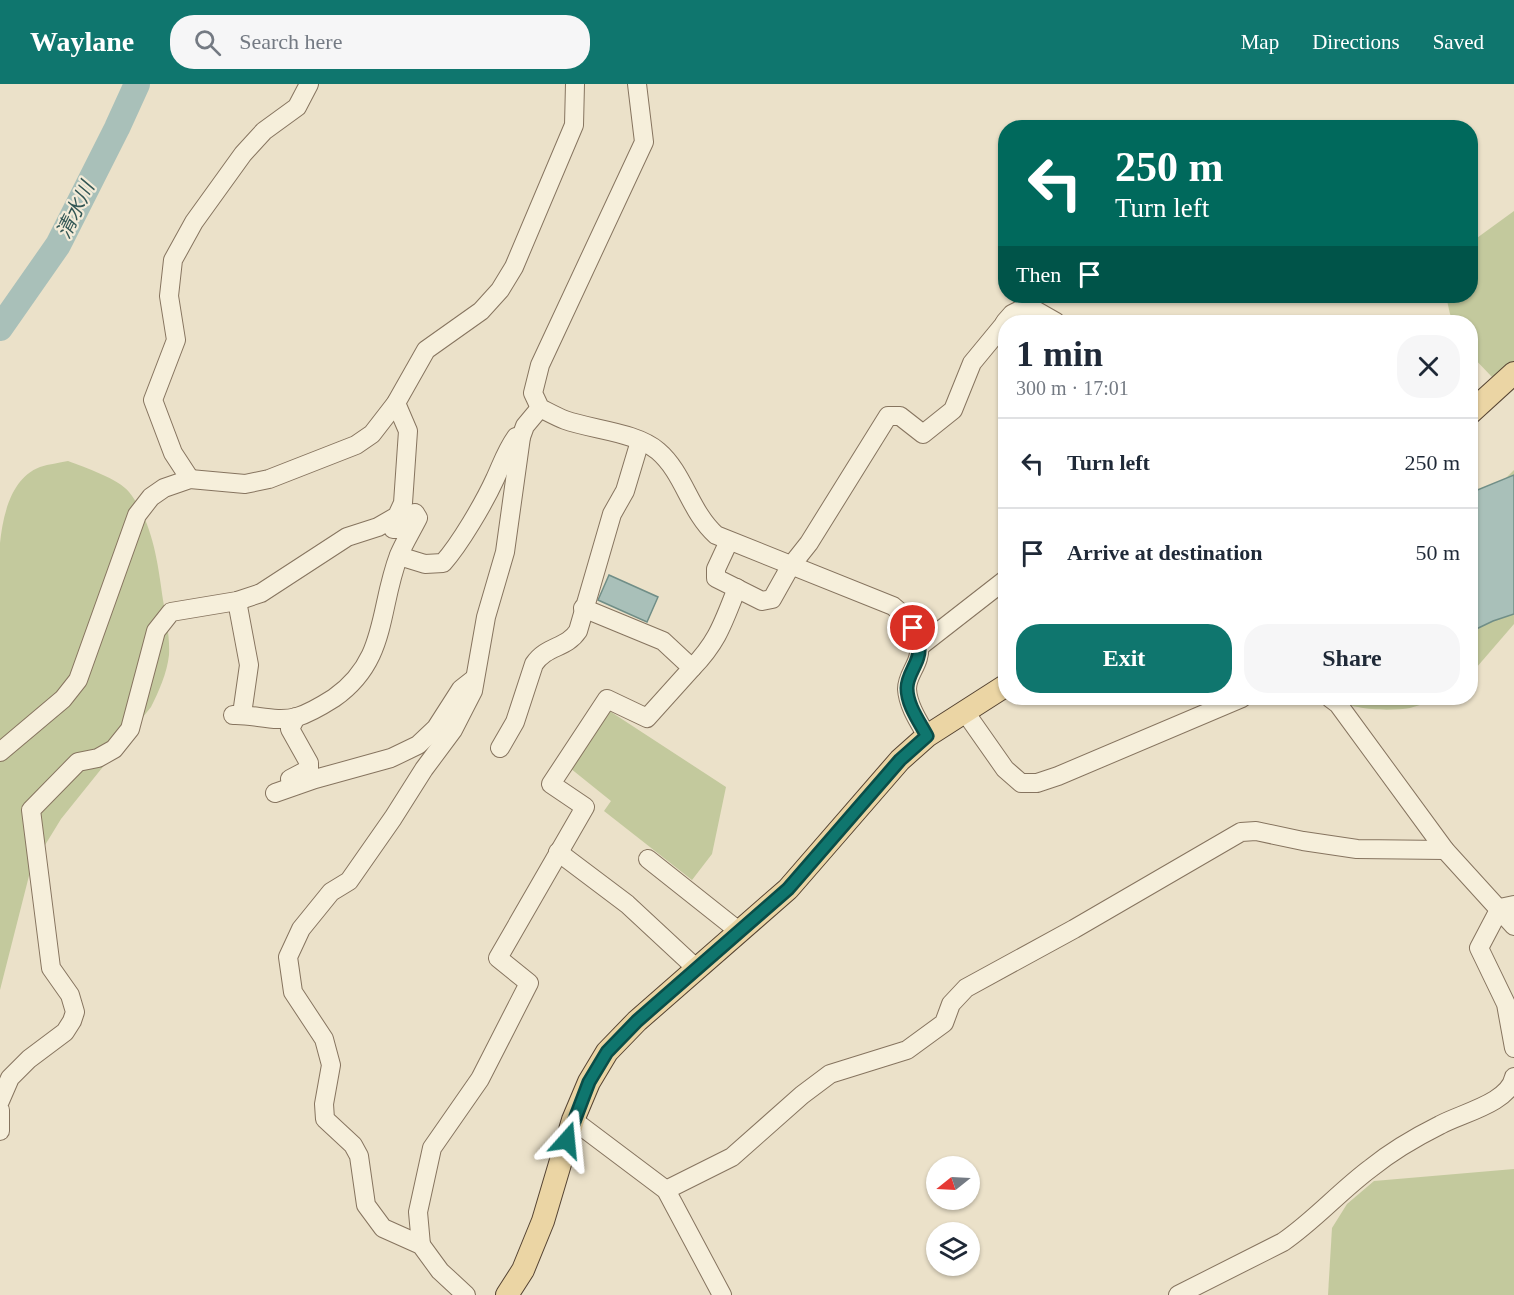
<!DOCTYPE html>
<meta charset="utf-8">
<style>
body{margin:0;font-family:"Times New Roman","Noto Sans JP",serif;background:#f6f6f7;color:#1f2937;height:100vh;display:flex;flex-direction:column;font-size:22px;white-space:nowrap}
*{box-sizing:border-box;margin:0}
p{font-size:20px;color:#747a83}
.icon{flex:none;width:33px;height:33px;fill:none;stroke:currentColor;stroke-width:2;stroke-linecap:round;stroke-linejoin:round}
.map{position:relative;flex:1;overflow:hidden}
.sheet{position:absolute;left:998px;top:231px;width:480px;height:390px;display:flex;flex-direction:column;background:#fff;border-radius:24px;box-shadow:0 2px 4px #0004}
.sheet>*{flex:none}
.banner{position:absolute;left:998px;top:36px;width:480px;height:183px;border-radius:24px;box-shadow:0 2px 4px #0004;background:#00695c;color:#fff;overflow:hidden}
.needle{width:39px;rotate:252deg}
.tools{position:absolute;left:926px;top:1072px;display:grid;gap:12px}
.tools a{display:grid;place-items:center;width:54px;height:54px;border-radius:50%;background:#fff;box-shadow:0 2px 4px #0004;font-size:30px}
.pin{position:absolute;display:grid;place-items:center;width:51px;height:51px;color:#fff;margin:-26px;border:3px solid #fff;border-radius:50%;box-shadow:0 2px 6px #0007}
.me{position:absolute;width:66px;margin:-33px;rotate:18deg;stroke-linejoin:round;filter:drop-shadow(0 0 4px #0008)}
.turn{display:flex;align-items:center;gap:21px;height:126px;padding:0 18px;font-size:27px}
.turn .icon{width:78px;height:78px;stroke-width:2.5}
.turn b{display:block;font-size:42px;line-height:51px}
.then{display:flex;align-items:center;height:57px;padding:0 18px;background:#0003;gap:12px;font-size:22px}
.round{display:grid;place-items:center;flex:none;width:63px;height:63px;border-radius:24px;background:#f6f6f7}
.headline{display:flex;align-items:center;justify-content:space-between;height:102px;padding:0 18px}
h1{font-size:36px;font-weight:600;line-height:45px}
.primary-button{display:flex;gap:12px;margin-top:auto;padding:12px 18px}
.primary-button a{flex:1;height:69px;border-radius:24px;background:#0f766e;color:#fff;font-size:24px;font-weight:600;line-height:69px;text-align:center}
.primary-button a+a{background:#f6f6f7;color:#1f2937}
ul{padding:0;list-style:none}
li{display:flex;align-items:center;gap:18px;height:90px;padding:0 18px;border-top:2px solid #e0e1e3}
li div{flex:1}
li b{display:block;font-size:22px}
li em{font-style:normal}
header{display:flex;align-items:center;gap:36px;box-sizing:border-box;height:84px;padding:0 30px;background:#0f766e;color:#fff}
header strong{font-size:28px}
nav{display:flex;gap:33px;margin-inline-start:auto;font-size:21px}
.search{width:420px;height:54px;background:#f6f6f7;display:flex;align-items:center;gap:15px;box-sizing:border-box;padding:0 21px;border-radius:24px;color:#747a83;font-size:22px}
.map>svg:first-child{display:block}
</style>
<header>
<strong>Waylane</strong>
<div class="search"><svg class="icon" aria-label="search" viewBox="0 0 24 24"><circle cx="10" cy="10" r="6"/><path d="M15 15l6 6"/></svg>Search here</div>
<nav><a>Map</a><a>Directions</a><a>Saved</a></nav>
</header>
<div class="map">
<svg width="1514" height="1211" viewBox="0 0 1514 1211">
<rect width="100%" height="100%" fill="#ebe1c9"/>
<g fill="#c3c99d">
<polygon points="1514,127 1514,289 1492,293 1471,271 1470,238 1454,238 1450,230 1446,212 1470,212 1470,159"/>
<path d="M68,377C84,383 119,395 129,408C153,438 158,480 163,516C166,534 170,553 169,571C167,589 159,607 151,623L61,735L31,784L0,906V459C3,431 11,394 40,383C49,380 59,379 68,377Z"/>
<polygon points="1514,386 1514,540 1470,591 1470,430"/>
<path d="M1337,614H1442C1432,617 1421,621 1410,624C1392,627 1350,627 1337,614Z"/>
<polygon points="608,626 726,703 712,770 692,796 604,727 611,717 570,684"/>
<polygon points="1514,1085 1514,1211 1328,1211 1332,1144 1347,1120 1374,1097"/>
</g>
<g fill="#a9c0b9" stroke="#708e87" stroke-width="1.5">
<polygon points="1514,391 1514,530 1493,537 1470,548 1470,409"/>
<polygon points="609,491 658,513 647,538 598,516"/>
</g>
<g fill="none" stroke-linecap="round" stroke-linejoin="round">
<polyline stroke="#a9c0b9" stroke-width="26" points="0,244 58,161 117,44 137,0"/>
<defs>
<g id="minor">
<path d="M637,0L644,58L540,281L533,309L540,324C548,328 557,333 565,336C593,346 636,348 658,367C684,389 690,428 716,451L893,522C907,533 924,554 918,574C915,585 907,593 907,605C908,622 919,638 927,652"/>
<polyline points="1005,238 1012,230 1028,222 1056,238"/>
<polyline points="190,395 173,369 153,316 176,256 169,212 173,176 194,138 243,70 264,47 297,23 309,0"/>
<polyline points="729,457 716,485 716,494 762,517 772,515 790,483 809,459 888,332 900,332 923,350 953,326 972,279 1005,239"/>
<path d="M399,472L425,480L443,479C460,460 484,419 495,395C502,380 506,367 516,353H521"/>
<polyline points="237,517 249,581 242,630"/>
<polyline points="919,563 1005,496"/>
<path d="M692,584C718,557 723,539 737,504"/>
<polyline points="1330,614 1338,620 1445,766 1514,842"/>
<polyline points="965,628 1005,685 1021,699 1037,699 1058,692 1242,614"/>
<path d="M233,631C254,630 276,639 297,633C310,629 323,621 334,614C388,576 378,526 399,471C404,459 412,446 418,434L415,429L397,445H393"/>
<path d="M500,664L515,638L534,580C547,561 566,565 578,547L612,430L625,407L640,357"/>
<polyline points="0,668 63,615 78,596 137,431 151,413 164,404 190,395 245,400 269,395 356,361 372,350 396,319 426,266 481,227 500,206 514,183 574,41 575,0"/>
<polyline points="290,695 309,685 309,679 290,645 296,633"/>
<polyline points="275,709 315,695 391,674 418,661 436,644 461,605 475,594"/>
<polyline points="558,768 627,820 697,885"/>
<polyline points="648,775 740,848"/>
<polyline points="1514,821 1500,824 1479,864 1506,920 1514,964"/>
<polyline points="0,1017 10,994 29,975 65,948 72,937 75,928 70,911 51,884 31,726 78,678 98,674 114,665 130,645 156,547 171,528 237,517 261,509 347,453 378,443 397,432 403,419 408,347 396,319"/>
<polyline points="0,1026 0,1047"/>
<polyline points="573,1036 666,1106 722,1211"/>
<polyline points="666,1106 732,1073 802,1011 830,990 907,966 944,939 951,920 966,904 1074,845 1241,748 1256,747 1303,757 1357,765 1445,766"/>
<polyline points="421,1161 418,1128 432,1064 480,995 529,899 498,874 585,723 551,700 607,615 647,634 692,584 663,557 583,524"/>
<polyline points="466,1211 440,1187 421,1161 383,1144 366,1121 359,1072 353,1061 325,1035 324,1020 331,981 324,955 293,908 288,873 301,845 331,808 349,797 393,734 424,685 453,646 473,607 486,533 505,468 521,353 525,342 540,324"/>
<path d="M1178,1211L1283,1158C1315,1136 1340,1107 1371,1084C1392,1067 1416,1053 1440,1041C1462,1029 1509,1019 1514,993"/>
</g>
<g id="major">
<polyline points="1470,329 1514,289"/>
<polyline points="507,1211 523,1186 543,1137 573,1036 589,998 607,968 637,937 788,805 900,676 927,652 1005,602"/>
</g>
</defs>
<use href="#minor" stroke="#86745f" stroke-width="20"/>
<use href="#major" stroke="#554332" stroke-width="24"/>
<use href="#minor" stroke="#f6efdb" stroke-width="18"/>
<use href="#major" stroke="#ebd5a4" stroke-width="22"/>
</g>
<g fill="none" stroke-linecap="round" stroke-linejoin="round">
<defs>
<path id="route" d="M567,1056L589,998L607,968L637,937L788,805L900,676L927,652C919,637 907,621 907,604C907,589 921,578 919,562C918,556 915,550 913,544"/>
</defs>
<use href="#route" stroke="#0a4d48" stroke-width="15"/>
<use href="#route" stroke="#0f766e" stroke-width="10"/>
</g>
<g text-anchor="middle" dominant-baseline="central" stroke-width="4.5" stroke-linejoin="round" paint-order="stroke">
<g font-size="20" font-style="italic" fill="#325654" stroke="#f3ebd8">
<text transform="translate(75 126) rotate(-64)">清水川</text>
</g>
</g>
</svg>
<div class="tools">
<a><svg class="needle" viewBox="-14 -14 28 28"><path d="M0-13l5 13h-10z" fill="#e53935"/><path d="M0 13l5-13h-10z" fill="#747a83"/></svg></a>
<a><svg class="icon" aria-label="layers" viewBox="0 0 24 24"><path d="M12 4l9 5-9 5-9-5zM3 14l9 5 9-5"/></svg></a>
</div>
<div class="pin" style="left:913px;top:544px;background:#d93025"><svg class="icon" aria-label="arrive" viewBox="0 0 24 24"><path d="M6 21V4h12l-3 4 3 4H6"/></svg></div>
<svg class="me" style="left:567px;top:1056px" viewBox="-20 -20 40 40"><path d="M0-17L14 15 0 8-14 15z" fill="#0f766e" stroke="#fff" stroke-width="4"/></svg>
<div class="banner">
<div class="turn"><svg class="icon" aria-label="left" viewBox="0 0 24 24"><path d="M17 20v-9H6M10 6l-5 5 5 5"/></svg><div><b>250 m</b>Turn left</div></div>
<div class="then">Then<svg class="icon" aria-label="arrive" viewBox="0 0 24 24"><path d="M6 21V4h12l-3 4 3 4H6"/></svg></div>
</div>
<section class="sheet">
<div class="headline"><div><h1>1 min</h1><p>300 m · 17:01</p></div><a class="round"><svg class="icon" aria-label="close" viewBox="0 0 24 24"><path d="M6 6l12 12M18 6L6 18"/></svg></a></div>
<ul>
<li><svg class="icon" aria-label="left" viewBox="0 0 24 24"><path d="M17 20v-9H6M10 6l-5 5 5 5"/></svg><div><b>Turn left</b></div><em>250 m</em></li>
<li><svg class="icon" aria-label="arrive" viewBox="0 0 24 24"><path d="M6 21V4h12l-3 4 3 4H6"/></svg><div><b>Arrive at destination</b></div><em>50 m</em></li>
</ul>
<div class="primary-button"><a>Exit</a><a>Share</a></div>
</section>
</div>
